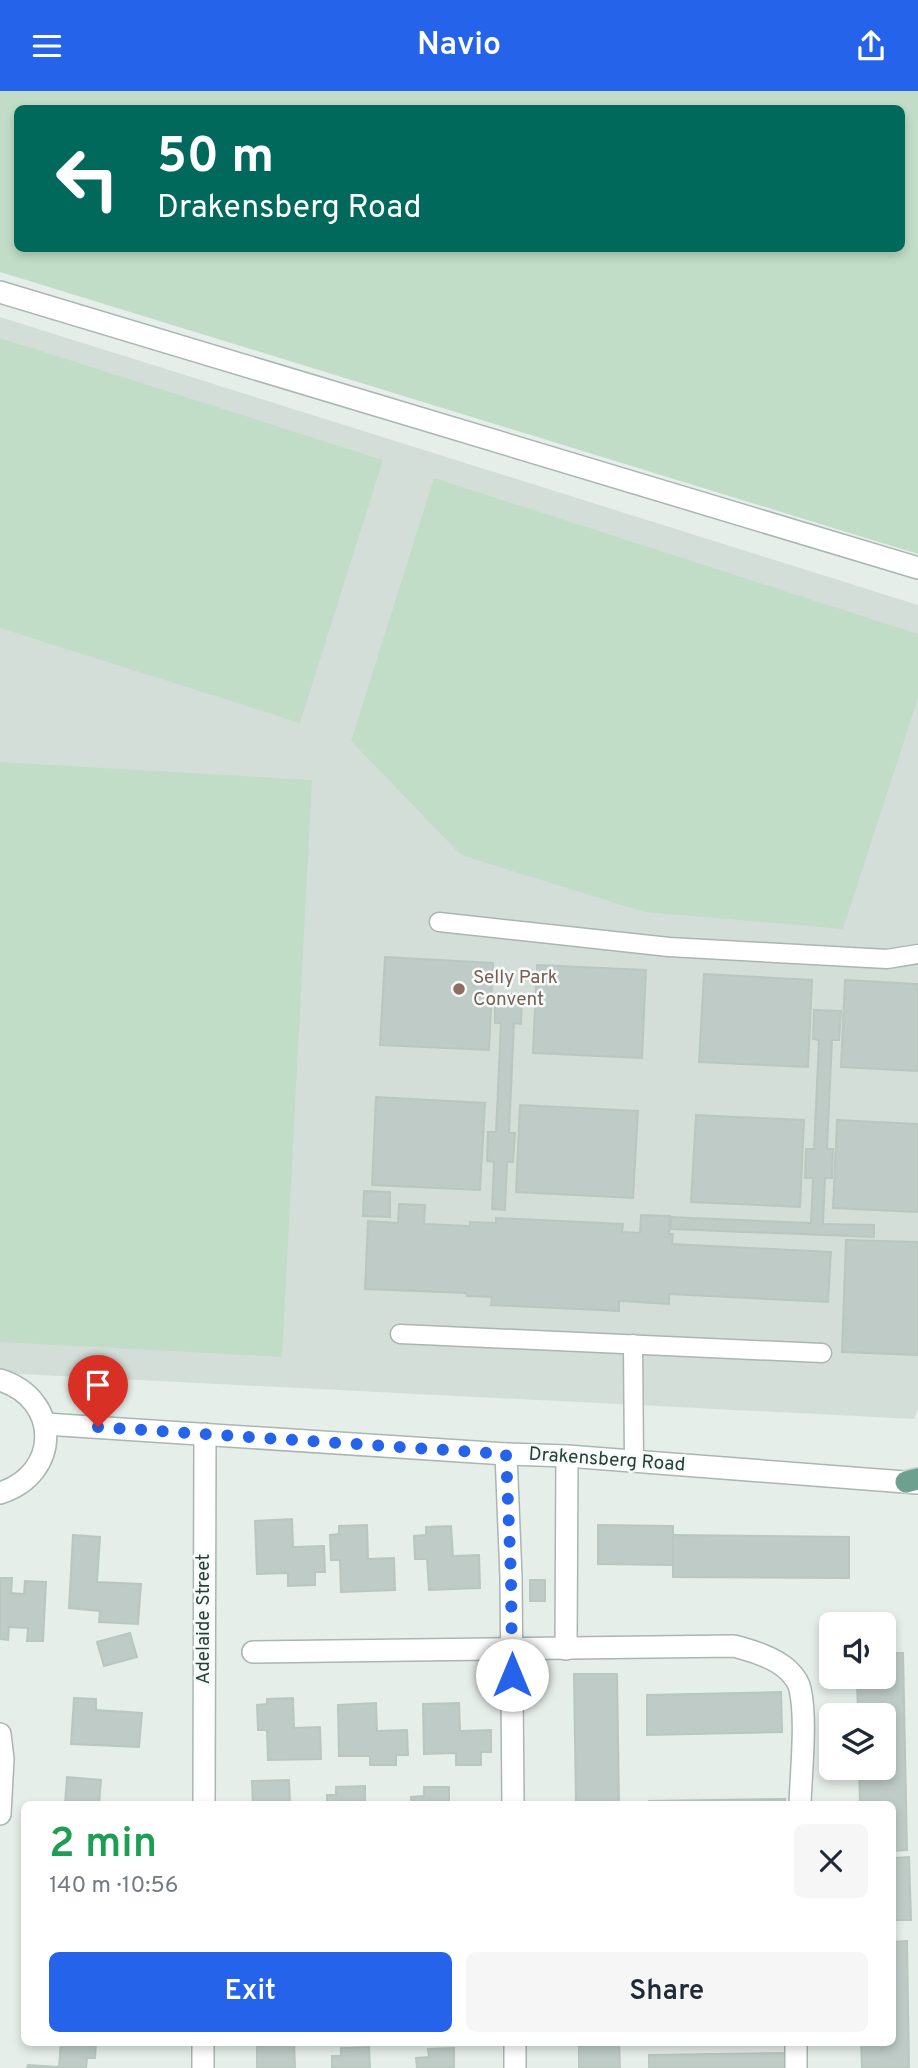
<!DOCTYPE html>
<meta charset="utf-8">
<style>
body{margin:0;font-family:Overpass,sans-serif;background:#f6f6f7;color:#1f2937;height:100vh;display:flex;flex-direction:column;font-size:26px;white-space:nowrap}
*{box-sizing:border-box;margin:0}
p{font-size:23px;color:#747a83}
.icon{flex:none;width:38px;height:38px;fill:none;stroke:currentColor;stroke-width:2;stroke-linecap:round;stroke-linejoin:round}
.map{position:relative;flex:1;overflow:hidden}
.sheet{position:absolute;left:21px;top:1710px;width:875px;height:245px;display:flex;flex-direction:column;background:#fff;border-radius:10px;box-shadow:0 4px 10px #0003}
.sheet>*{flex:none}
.hud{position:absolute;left:14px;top:14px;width:891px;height:147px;border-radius:10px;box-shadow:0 4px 10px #0003;background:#00695c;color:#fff;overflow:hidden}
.fabs{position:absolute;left:819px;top:1521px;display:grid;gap:14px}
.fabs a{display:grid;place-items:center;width:77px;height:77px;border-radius:10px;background:#fff;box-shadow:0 4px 10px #0003;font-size:35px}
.pin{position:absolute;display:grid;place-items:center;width:60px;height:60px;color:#fff;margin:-72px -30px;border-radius:50% 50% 50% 0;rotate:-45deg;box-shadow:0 0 7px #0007}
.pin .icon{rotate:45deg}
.me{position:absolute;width:77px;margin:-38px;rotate:0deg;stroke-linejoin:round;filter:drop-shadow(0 0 5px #0008)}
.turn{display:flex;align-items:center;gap:24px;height:147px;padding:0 28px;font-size:32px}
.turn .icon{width:91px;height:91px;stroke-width:2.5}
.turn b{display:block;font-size:49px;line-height:60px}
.round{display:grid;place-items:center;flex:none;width:74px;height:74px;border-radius:10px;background:#f6f6f7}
.summary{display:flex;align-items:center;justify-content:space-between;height:119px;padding:0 28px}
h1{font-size:42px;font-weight:600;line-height:52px;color:#1e9e55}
.primary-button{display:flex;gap:14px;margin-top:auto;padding:14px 28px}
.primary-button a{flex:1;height:80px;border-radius:10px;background:#2563eb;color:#fff;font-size:28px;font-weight:600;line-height:80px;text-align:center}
.primary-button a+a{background:#f6f6f7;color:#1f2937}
header{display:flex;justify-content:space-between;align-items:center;height:91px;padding:0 28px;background:#2563eb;color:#fff;font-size:32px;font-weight:600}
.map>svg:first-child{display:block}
</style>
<header><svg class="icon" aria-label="menu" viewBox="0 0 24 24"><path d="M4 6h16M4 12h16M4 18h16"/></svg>Navio<svg class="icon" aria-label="share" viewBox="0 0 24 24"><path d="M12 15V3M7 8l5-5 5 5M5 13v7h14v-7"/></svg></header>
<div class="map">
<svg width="918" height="1977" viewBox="0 0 918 1977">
<rect width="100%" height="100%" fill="#e6eeea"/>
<polygon fill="#d4ded9" points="0,226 918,514 918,1318 914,1328 0,1282"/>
<g fill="#c1ddc7" fill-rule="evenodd">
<path d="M0,0H918V463L0,181ZM18,18H901V158H18Z"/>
<polygon points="0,247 383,369 300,632 0,537"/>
<polygon points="434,387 918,543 918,607 843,838 644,821 461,764 351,650"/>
<polygon points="0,671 312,689 282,1266 0,1251"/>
</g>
<g fill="#becbc6" stroke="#b9c7c0" stroke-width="2">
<polygon points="385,866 493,872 489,959 380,954"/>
<polygon points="537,874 646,879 642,967 533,962"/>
<polygon points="704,883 812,889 808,976 699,971"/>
<polygon points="845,889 918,893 918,980 841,976"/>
<polygon points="495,903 522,903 521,933 514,932 509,1042 515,1042 513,1071 507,1071 505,1119 492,1118 494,1071 487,1070 488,1041 496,1041 501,932 495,932"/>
<polygon points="814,919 841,920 839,949 832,949 827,1058 833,1058 832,1087 825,1087 823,1133 874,1134 874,1146 671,1138 671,1126 811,1132 813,1087 805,1087 806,1058 814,1058 819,949 813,948"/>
<polygon points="376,1006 485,1012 480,1099 372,1094"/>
<polygon points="520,1014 638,1020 633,1107 516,1101"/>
<polygon points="696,1024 804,1029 800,1116 691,1111"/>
<polygon points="837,1029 918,1033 918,1121 833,1117"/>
<polygon points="364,1100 390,1101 390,1126 363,1125"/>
<polygon points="399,1113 425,1114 424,1133 470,1135 470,1131 496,1132 496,1127 623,1133 622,1141 640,1142 641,1124 670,1125 669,1143 673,1143 672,1153 831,1161 828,1211 669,1203 669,1213 619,1210 619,1220 491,1214 492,1206 467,1205 466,1202 365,1198 368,1130 398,1132"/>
<polygon points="846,1149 918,1151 918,1264 842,1261"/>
<polygon points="292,1428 293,1456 324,1455 325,1481 315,1481 315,1494 288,1495 288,1482 257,1483 255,1430"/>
<polygon points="367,1434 368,1468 394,1467 395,1499 341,1501 340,1469 331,1469 330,1444 339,1443 339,1435"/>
<polygon points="598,1434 673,1435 673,1474 598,1473"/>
<polygon points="451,1435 453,1465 479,1464 480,1497 429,1499 427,1468 415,1468 414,1445 426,1444 426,1436"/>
<polygon points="73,1444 100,1446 97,1491 141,1493 138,1533 99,1531 100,1520 69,1517"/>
<polygon points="673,1444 849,1446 849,1487 673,1486"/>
<polygon points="0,1487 12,1487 11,1502 24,1503 25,1490 46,1491 43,1550 27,1550 28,1537 9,1536 8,1549 0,1548"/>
<rect x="530" y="1489" width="15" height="21"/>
<polygon points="130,1542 137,1566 104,1575 97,1551"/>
<polygon points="884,1562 903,1562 907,1759 892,1760 892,1713 860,1713 859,1676 884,1676 884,1624 858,1624 857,1586 884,1586"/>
<polygon points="574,1583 617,1583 619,1713 576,1713"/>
<polygon points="781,1601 782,1641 647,1644 647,1604"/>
<polygon points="74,1607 96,1608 96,1619 142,1622 139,1656 71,1653"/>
<polygon points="293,1607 294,1637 320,1636 321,1668 268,1669 267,1639 258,1639 257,1614 267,1613 267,1608"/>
<polygon points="376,1612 377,1640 407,1639 408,1664 396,1664 396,1674 370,1674 370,1665 339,1665 338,1614"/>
<polygon points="459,1612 460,1640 491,1639 491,1661 481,1661 481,1674 456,1674 456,1662 424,1663 423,1613"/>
<polygon points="67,1686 101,1689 99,1713 65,1713"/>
<polygon points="289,1689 290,1713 253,1713 252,1690"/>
<polygon points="365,1695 365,1713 327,1713 327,1704 336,1704 336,1696"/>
<polygon points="424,1696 449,1696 449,1713 412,1713 411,1706 424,1705"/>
<polygon points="785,1708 785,1713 649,1713 649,1710"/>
<polygon points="909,1766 911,1829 892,1829 892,1767"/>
<polygon points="907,1850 909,1977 862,1977 861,1951 892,1951 892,1851"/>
<polygon points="61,1951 96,1951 95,1967 87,1967 86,1977 27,1977 28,1974 59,1976"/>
<polygon points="257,1951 294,1951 295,1977 257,1977"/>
<polygon points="579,1951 619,1951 620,1977 579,1977"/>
<polygon points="369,1956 370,1977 332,1977 332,1965 341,1965 341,1957"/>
<polygon points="454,1957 454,1977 417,1977 416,1967 429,1966 428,1958"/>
<polygon points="786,1962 786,1977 649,1977 649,1964"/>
</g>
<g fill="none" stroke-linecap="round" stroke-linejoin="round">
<defs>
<g id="lane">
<polyline points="439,831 669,856 887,868 918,863"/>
<polyline points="400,1243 822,1262"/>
<polyline points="633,1253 634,1371"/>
</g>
<g id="street">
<polyline points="0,201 918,477"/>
<path d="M0,1289C61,1308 61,1383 0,1402"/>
<polyline points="45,1333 506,1363 567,1365 918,1392"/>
<polyline points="506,1363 511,1486 513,1713"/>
<polyline points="566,1558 567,1365"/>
<path d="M253,1561L734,1555C752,1560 774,1566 788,1579C793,1584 799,1592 800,1598C807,1628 801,1681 800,1713"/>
<polyline points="0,1643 3,1668 0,1723"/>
<polyline points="204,1713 205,1343"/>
<polyline points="515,1951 515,1977"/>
<polyline points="203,1977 203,1951"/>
<polyline points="796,1977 796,1951"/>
</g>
<polyline id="primary" points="906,1391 918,1388"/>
</defs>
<use href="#lane" stroke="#a9b6b1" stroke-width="21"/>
<use href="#street" stroke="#a9b6b1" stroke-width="24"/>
<use href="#primary" stroke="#c2c9c7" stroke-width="24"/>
<use href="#lane" stroke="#fff" stroke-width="18"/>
<use href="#street" stroke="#fff" stroke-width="21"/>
<use href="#primary" stroke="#6ea090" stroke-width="21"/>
</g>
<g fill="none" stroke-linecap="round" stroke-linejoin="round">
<polyline stroke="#2563eb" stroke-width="12" stroke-dasharray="0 21.6" points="98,1336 506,1363 511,1486 512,1584"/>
</g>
<circle fill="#8d6e63" stroke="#f6faf8" stroke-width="2.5" cx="459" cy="898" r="7"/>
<g text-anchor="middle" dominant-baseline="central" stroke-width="5" stroke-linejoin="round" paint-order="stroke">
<g font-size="19" fill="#785e54" stroke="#f6faf8" text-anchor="start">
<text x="473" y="887">Selly Park<tspan x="473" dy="22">Convent</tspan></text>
</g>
<g font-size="19" fill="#263f37" stroke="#f6faf8">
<text transform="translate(607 1369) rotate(4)">Drakensberg Road</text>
<text transform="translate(204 1528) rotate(-90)">Adelaide Street</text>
</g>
</g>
</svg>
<div class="fabs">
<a><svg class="icon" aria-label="sound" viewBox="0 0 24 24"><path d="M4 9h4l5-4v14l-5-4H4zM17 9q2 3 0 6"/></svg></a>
<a><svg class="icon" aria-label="layers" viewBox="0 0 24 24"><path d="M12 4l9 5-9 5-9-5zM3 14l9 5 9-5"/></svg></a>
</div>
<div class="pin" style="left:98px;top:1336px;background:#d93025"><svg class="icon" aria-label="arrive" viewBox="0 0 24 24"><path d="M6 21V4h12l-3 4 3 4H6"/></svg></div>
<svg class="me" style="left:512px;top:1584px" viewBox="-20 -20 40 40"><circle r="19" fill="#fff"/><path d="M0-13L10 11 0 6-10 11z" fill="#2563eb"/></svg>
<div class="hud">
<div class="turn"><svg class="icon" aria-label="left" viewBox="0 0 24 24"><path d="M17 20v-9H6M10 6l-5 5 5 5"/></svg><div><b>50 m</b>Drakensberg Road</div></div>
</div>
<section class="sheet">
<div class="summary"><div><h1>2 min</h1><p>140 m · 10:56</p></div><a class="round"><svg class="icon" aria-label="close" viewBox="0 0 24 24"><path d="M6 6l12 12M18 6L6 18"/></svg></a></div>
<div class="primary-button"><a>Exit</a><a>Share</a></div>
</section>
</div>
